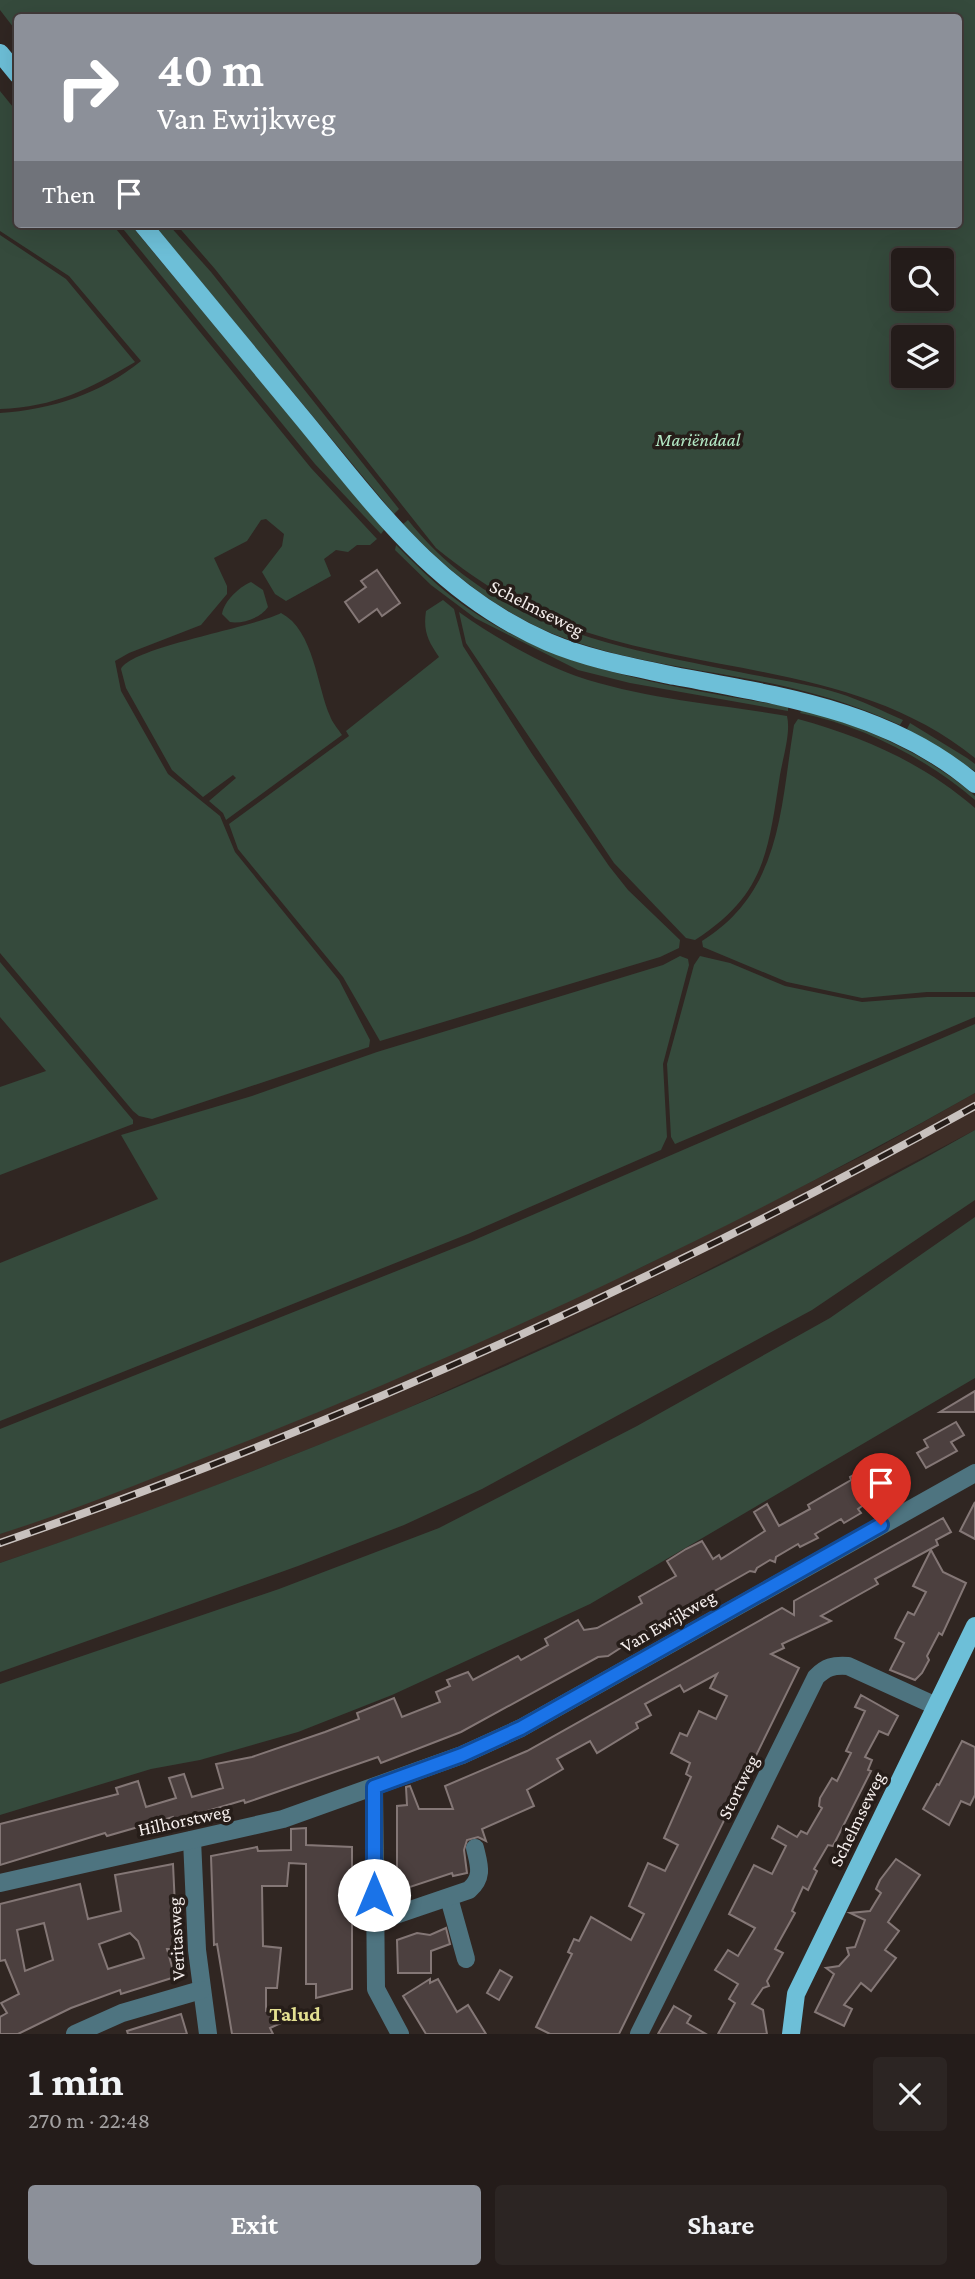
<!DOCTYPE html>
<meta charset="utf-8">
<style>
body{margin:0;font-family:"Crimson Pro",serif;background:#2c2523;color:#f1f3f6;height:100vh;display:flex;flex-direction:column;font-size:26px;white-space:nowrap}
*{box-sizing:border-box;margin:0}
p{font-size:23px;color:#a3a1a2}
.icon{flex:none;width:38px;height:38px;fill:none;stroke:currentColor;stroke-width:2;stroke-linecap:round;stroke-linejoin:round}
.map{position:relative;height:2034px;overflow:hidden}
.panel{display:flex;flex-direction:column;background:#241c1a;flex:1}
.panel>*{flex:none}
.guide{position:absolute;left:14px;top:14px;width:948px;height:214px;border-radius:7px;box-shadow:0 7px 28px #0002,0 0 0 2px #413a39;background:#8c9099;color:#fff;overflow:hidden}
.tools{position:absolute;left:891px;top:248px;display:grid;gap:14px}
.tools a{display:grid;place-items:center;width:63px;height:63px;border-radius:7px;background:#241c1a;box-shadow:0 7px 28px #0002,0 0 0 2px #413a39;font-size:35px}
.pin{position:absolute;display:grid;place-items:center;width:60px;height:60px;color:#fff;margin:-72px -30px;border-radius:50% 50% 50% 0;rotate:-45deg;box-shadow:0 0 7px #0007}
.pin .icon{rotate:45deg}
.me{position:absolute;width:77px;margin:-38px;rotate:0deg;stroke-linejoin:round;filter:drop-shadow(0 0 5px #0008)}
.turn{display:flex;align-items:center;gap:24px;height:147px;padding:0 28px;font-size:32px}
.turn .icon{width:91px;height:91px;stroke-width:2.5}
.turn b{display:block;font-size:49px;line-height:60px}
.then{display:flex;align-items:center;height:66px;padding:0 28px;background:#0003;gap:14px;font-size:26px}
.round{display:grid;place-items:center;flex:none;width:74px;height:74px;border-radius:7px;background:#2c2523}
.headline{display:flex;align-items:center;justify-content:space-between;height:119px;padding:0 28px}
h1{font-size:42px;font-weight:700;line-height:52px}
.primary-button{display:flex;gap:14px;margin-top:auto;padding:14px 28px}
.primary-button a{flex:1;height:80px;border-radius:7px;background:#8c9099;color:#fff;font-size:28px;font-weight:700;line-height:80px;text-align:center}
.primary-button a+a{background:#2c2523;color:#f1f3f6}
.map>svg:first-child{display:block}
</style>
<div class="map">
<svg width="975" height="2034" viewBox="0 0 975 2034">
<rect width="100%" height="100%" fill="#302622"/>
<polygon fill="#3e2e27" points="975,1093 975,1130 673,1288 377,1422 146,1513 0,1563 0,1534 180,1467 642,1267 872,1151"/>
<g fill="#354a3c" fill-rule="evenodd">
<path d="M0,0H975V758C864,668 719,675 589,633C533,616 481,585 436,548L215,269L176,224H959V18H18L17,32L0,10ZM903,261H942V299H903ZM903,338H942V376H903Z"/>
<path d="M0,91L17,112L18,224H112L311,468L377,539L370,545H357L348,552L336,550L324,559L331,576L286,601L275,594L262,572L282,546L284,534L266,519L261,520L247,541L214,558L227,586V594L201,625L129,653L115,661L121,691L168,774L220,816L235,852L339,980L370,1040L369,1047L152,1119L139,1116L133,1111L0,953V413C51,410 102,393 141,361L69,276L0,231Z"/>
<polygon points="119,224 130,224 384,530 381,534 315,464"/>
<polygon points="153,224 168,224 211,272 399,509 394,514"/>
<path d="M0,235L66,279L135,362C89,389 55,407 0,409Z"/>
<path d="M408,520C492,626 614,647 739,672C772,679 806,683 838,693C861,700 882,711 903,720L900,725C871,712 842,701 811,693C730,671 645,667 567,639C503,616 449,573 403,524Z"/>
<path d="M396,545C414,563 432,581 451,596C549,672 670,685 788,707V711L630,683L578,670L475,618L431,585L395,550Z"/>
<path d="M251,582L263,590L268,607C261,618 242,624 230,622L222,614C224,601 239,587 251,582Z"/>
<path d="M443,600L454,609L463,646L532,754L609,866L628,890L680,940L679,948L660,957L380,1041L343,977L238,849L229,824L349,736L346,731L439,657C428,641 423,631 426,611Z"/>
<path d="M459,612C494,637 536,661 576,676C643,699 718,704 787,716C791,733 783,757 780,775C768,852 765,895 695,940L686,938L614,863L466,643Z"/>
<path d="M281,613C314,630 317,687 330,716C332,722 338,729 342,735L226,820L223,813L209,801L236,778L233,775L203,797L172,770L126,688L121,669C132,647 252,628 281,613Z"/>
<path d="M802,709C866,728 924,752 975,796V800C926,758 863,726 800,713Z"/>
<path d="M798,719C864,737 923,763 975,808V992H927L862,998L787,982L703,947L702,941C782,891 780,809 794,725Z"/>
<polygon points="910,723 967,758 975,764 975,771 907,729"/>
<polygon points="680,956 688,959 689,965 663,1064 667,1137 661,1150 468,1234 0,1421 0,1263 158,1199 121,1135 252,1096 377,1052 663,965"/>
<polygon points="700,956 730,963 785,986 862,1002 927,997 975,997 975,1017 675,1144 671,1137 667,1064 694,965"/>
<polygon points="0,962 133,1120 133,1124 0,1175 0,1087 46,1071 0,1017"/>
<path d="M975,1024V1093C739,1226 493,1343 242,1443C162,1474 82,1508 0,1534V1429L472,1241Z"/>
<path d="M975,1130V1200L812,1310L482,1489L404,1525L298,1566L0,1672V1563C335,1449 667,1305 975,1130Z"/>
<polygon points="975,1217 975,1378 590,1604 392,1695 298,1732 200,1760 151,1769 0,1815 0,1684 279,1589 439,1528 637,1426 830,1318"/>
</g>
<g fill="#4c403f" stroke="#847776" stroke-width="2" fill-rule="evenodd">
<polygon points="377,570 400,603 382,616 377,609 359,622 345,602 366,587 361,581"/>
<polygon points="975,1391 975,1412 940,1412"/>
<polygon points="956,1422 964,1435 951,1442 957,1451 926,1468 917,1453 928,1447 924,1440"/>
<polygon points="881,1460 897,1488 888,1493 887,1499 882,1496 862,1506 858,1509 861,1513 844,1523 841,1519 815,1534 818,1538 800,1547 798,1544 776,1557 775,1562 770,1560 757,1568 755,1572 750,1571 713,1592 712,1597 707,1596 669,1618 667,1623 662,1621 608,1656 598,1657 461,1732 381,1763 378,1757 245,1803 244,1800 174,1821 173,1817 107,1836 105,1833 0,1865 0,1824 118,1794 116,1788 138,1781 146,1807 176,1798 169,1778 184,1774 192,1797 223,1788 216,1764 252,1757 325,1732 359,1719 357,1713 394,1698 402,1717 440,1702 436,1692 450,1686 447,1680 468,1672 473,1680 518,1656 521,1660 548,1645 545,1639 578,1620 584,1630 597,1628 642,1603 639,1597 676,1576 667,1561 686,1549 702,1541 713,1559 719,1555 721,1559 765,1531 754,1512 767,1504 779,1526 810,1509 808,1505 851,1480 850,1477"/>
<polygon points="975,1502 975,1539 960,1531"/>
<polygon points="943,1518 951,1532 936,1540 938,1545 875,1579 878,1584 821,1616 831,1621 782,1644 784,1648 771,1654 799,1668 619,2034 550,2034 536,2027 572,1954 568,1952 574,1939 579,1941 591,1917 631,1940 644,1914 629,1906 648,1863 665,1871 678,1845 664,1838 691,1777 686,1774 690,1763 671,1753 680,1733 687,1736 699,1711 716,1719 727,1696 710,1688 717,1674 684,1692 680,1685 645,1704 651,1715 636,1723 638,1728 597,1753 590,1741 557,1759 563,1769 527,1790 534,1806 482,1829 486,1841 478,1837 467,1840 464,1850 467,1873 453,1876 452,1873 404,1889 397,1884 397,1806 407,1805 406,1787 410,1786 419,1809 453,1809 445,1786 527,1751 782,1608 794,1615 794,1601"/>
<polygon points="931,1550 943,1572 966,1583 942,1635 939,1633 927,1656 929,1660 922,1673 915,1680 890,1670 904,1643 895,1638 897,1633 908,1612 914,1615 926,1592 913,1586"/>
<polygon points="861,1695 898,1716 888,1735 879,1731 865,1757 872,1760 868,1770 871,1771 833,1846 828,1845 814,1869 817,1871 808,1890 803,1887 792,1911 795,1913 775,1949 783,1953 767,1981 769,1986 763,1988 752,2004 763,2010 767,2034 718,2034 735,2003 729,1999 738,1984 715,1970 728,1950 738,1956 755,1928 729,1914 754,1865 772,1874 786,1846 772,1838 778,1826 797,1837 801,1831 807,1834 822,1808 819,1806 820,1798 832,1778 837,1781 851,1753 846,1751 865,1711 855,1707"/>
<polygon points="962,1741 975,1747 975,1795 970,1805 961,1801 949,1825 923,1809 937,1784 939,1785"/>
<polygon points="306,1828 306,1845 352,1847 352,1989 316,1998 316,1984 306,1984 306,1864 289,1863 287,1886 262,1886 263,1946 281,1948 277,1988 266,1988 266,2011 277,2014 281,2023 270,2028 273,2034 232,2034 217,1944 214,1945 211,1856 257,1847 258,1851 291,1850 291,1829"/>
<polygon points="896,1859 920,1875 888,1922 899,1931 885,1950 896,1958 871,1991 861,1983 844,2005 852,2009 844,2026 815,2012 834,1974 826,1968 839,1966 849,1955 847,1948 855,1947 865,1920 850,1913 870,1911 881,1893 876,1889 880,1880"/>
<path d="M173,1864L177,1949H167L175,1977L121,1994L120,1990L71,2008L18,2034H0V2017L7,2013L1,2003L19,1994L5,1960L0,1961V1904L80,1884L88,1919L121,1911L115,1875ZM44,1923L53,1960L25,1971L17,1930ZM130,1933L138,1941L144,1958L108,1969L99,1944Z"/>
<polygon points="446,1928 450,1944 431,1951 431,1973 398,1973 397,1940 417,1933 430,1935"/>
<polygon points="500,1970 512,1977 499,2000 487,1993"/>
<polygon points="430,1979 430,1983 438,1979 457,2012 468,2005 486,2034 426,2034 403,1996"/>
<polygon points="674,2006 691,2016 687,2023 706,2034 658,2034"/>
<polygon points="181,2014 187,2034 128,2034 127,2031"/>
</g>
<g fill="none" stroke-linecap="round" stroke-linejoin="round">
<g stroke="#4e7480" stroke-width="18">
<polyline points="374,1787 376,1989 400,2034"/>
<polyline points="192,1840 197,1950 208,2034"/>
<polyline points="0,1883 283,1819 462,1755 521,1728 975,1473"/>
<polyline points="449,1898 466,1959"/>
<path d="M375,1922L469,1890C484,1877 479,1865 475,1848"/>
<polyline points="75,2034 122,2013 201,1990"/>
<path d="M639,2034L816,1677C826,1667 833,1665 848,1666L936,1706"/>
</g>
<g stroke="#6dbfd8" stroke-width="18">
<polyline points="0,53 18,75"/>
<path d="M142,224C196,289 250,355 304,420C377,509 438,594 548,642C588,659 632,667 675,676C781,696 890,711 975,784"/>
<polyline points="791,2034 796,1994 975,1626"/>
</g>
<defs>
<path id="rail" d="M0,1543C337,1426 663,1279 975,1106"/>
</defs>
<use href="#rail" stroke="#c8c1be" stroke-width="8"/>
<use href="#rail" stroke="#261d19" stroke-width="5" stroke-dasharray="16" stroke-linecap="butt"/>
</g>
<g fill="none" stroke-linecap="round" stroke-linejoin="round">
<defs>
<polyline id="route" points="374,1895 374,1787 462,1755 521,1728 881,1525"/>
</defs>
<use href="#route" stroke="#114b97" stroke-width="18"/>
<use href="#route" stroke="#1a73e8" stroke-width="12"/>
</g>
<g text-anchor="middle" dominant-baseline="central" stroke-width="7" stroke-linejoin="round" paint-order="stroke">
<g font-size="19" font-style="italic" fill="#b4e9c6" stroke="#261d19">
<text x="698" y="439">Mariëndaal</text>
</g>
<g font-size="19" fill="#f5eeec" stroke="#261d19">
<text transform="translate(537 608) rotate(27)">Schelmseweg</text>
<text transform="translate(668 1621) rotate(-30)">Van Ewijkweg</text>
<text transform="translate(738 1787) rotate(-64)">Stortweg</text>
<text transform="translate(857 1819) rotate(-64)">Schelmseweg</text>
<text transform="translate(184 1820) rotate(-12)">Hilhorstweg</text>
<text transform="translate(176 1939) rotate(-93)">Veritasweg</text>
</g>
<g font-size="21" font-weight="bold" fill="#e4e091" stroke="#261d19">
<text x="295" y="2014">Talud</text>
</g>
</g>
</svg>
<div class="tools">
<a><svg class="icon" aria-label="search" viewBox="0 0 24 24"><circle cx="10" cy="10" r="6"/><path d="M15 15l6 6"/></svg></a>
<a><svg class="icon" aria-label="layers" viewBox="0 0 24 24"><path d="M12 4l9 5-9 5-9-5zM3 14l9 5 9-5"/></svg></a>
</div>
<div class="pin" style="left:881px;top:1525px;background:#d93025"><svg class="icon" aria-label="arrive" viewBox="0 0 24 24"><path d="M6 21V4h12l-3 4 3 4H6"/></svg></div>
<svg class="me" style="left:374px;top:1895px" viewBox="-20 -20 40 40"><circle r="19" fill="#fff"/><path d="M0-13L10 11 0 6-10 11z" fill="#1a73e8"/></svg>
<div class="guide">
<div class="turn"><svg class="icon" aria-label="right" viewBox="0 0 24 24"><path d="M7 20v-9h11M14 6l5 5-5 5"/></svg><div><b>40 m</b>Van Ewijkweg</div></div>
<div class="then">Then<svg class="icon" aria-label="arrive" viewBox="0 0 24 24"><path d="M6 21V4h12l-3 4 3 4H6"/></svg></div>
</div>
</div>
<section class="panel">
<div class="headline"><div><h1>1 min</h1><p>270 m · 22:48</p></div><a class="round"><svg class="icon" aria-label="close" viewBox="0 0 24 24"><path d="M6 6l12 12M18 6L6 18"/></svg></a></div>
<div class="primary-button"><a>Exit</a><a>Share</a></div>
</section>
